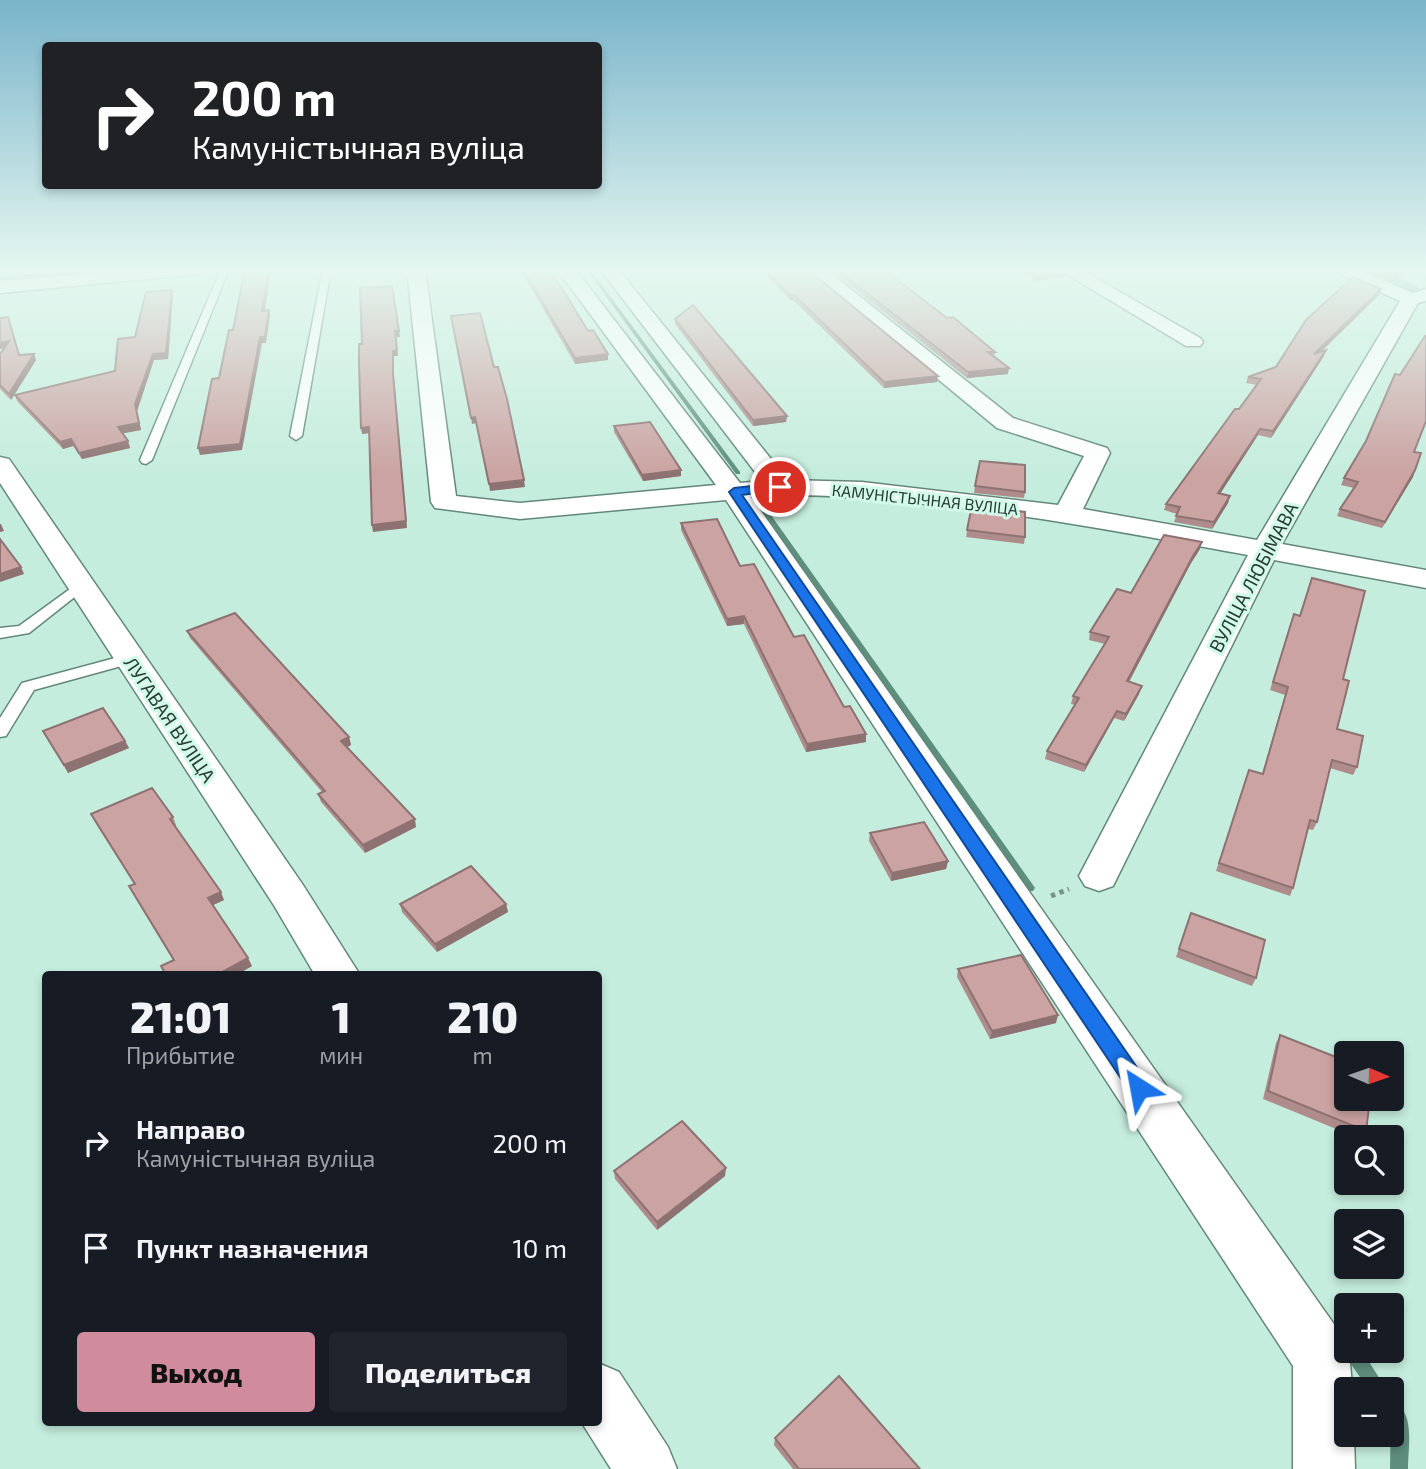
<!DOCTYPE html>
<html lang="ru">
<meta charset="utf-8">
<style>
body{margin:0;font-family:"Exo 2",sans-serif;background:#20242c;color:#f1f3f6;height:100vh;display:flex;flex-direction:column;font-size:26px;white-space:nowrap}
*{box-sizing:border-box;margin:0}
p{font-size:23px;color:#9ea1a6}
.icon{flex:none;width:38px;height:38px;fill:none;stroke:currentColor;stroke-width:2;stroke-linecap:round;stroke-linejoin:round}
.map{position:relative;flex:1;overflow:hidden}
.details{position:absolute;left:42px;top:971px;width:560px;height:455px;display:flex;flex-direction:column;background:#171b24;border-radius:7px;box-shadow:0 4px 10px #0003}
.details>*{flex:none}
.hud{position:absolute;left:42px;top:42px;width:560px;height:147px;border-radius:7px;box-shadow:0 4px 10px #0003;background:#202124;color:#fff;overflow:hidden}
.needle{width:46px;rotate:92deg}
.controls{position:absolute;left:1334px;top:1041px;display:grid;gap:14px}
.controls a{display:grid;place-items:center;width:70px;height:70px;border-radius:7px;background:#171b24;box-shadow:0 4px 10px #0003;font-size:35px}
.pin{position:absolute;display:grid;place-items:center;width:60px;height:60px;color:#fff;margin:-30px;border:4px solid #fff;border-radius:50%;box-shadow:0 2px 7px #0007}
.me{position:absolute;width:77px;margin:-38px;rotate:326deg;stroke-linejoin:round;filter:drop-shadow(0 0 5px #0008)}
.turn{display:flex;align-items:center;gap:24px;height:147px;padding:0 35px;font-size:32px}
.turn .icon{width:91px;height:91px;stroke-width:2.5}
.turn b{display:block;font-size:49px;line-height:60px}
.eta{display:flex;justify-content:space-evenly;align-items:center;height:119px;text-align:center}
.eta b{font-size:42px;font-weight:800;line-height:49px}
.action{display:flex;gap:14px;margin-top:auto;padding:14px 35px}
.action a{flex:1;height:80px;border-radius:7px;background:#d08c9c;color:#111;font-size:28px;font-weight:800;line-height:80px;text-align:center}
.action a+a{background:#20242c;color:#f1f3f6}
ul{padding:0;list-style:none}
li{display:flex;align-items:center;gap:21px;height:105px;padding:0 35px}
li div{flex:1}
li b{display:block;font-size:26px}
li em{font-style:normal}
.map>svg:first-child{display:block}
</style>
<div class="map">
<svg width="1426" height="1469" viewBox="0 0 1426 1469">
<rect width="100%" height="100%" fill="#c5edde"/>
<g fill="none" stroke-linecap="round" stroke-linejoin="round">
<g fill="#5e8f7e" fill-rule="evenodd">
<polygon points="93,269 110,269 108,270 0,279 0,277"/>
<polygon points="586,269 590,269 740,472 740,474 736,474"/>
<polygon points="755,501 761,501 1033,885 1035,888 1033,891 1025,891 755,505"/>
<polygon points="1346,1347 1346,1351 1362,1351 1387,1390 1369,1390 1346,1357 1344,1351"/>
<path d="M1391,1400C1416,1410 1408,1447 1408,1469H1390Z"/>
</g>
<polygon fill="#74b49e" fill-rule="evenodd" points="1352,269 1376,269 1417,286 1419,290 1410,296 1403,294 1355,273"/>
<defs>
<g id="lane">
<polygon points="221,269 229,269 152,460 146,464 142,463 140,460"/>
<polygon points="323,269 331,269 302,436 296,440 290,436"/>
<polygon points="81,581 88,585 86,588 29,633 0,638 0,628 19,626"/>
<polygon points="130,654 138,659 136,662 34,690 6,736 0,737 0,718 22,683"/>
</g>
<g id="street">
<polygon points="142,269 209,269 200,274 0,293 0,281"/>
<path d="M407,269H425L456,496L520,503L716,485L557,269H575L740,483L762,481L600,269H618L788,480L862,482L1058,505L1084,456L997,428L805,269H825L1013,418L1107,448L1110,453L1083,509L1257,540L1400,301L1337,273L1334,269H1357L1413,293L1426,289V301L1418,303L1282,544L1426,570V588L1274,560L1113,886L1099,891L1085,886L1079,876L1248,555C1138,535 1028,514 916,503C861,498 806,492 751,497L1343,1337C1350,1355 1351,1369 1352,1390H1346V1435H1354L1355,1469H1293V1366L726,500L520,519L435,508L431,502Z"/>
<polygon points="1058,269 1080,269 1200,338 1203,342 1200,346 1186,346"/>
<polygon points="0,457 9,459 303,885 360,975 315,975 275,907 0,483"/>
<polygon points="598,1363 619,1372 668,1447 677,1469 611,1469 582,1423 598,1423"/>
</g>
</defs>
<use href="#lane" stroke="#63887b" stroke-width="3"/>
<use href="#street" stroke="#63887b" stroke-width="3"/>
<polyline stroke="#789489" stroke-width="5" stroke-dasharray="4.5 4.5" stroke-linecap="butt" points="1051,896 1069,889"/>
<use href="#lane" fill="#fff" fill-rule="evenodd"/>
<use href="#street" fill="#fff" fill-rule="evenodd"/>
</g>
<g fill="#ae8c8b">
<polygon points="520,269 550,269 588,331 608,360 575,364"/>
<polygon points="759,269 807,269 937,382 884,388 793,300 790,300"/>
<polygon points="829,269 883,269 947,318 995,352 994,357 1008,374 967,378"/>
<polygon points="1017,269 1062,269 1066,277 1035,281"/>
<polygon points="1085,269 1133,269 1093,274"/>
<polygon points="1365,269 1407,269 1393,282"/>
<polygon points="1381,289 1379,295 1321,352 1324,356 1271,438 1258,435 1220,494 1230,496 1228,503 1212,529 1174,522 1177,514 1164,510 1166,504 1239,409 1257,385 1246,383 1248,377 1276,367"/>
<polygon points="173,295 168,359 154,360 137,411 141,430 122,433 128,441 130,448 82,459 73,446 63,449 17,401 15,395 115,371 135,337"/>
<polygon points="0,318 19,355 36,360 11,400 0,389 0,354 4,348 0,349"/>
<polygon points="675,319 787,416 786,422 753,426 675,324"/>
<polygon points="614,426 681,470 681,476 643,481 614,432"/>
<polygon points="1366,441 1414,452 1413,477 1382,528 1337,516 1340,509 1354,488 1341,485 1344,478"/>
<polygon points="975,486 1025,492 1024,498 974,493"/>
<polygon points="972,505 1025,537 1024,544 966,537"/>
<polygon points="681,523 740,566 794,637 844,707 866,742 806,752 744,624 727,626 681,530"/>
<polygon points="1200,549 1191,563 1129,682 1139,694 1124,721 1114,718 1084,772 1045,759 1047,751 1075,705 1071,704 1073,696 1105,644 1089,640 1090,632 1131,593"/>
<polygon points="1291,622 1343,679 1337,729 1357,767 1353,775 1330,768 1317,822 1313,830 1308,829 1293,888 1290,896 1216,871 1246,778 1262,774 1285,695 1270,690"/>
<polygon points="187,631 349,737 351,745 347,747 416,827 365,853 321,802 318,794 322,792 190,638"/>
<polygon points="43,731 125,741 129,748 68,773"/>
<polygon points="91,814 173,817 176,825 175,826 224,900 213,905 252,966 236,975 165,975 161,966 173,960 133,894 129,886 134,884 95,822"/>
<polygon points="870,833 948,861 946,869 891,881 869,841"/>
<polygon points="400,904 506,904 508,912 437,952 402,912"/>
<polygon points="1191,913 1256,978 1252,986 1176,957"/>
<polygon points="958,969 1056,1023 990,1039 957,977"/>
<polygon points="1280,1035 1366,1131 1362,1138 1358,1138 1263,1099 1276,1043"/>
<polygon points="614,1171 725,1176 657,1230 615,1179"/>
<polygon points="775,1438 920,1469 793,1469 774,1445"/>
</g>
<g fill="#8d7271">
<polygon points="269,269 271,269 264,316 262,311"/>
<polygon points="1094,269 1133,269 1093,274"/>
<polygon points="1404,269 1407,269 1393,282 1395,276"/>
<polygon points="1067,272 1066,277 1035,281 1036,275"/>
<polygon points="392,286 400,337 396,337 398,356 394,356 394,380 407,528 373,532 372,525 393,374"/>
<polygon points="1381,289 1379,295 1312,360 1314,354"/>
<polygon points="172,290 173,295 168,359 154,360 137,411 141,430 120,434 118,427 135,404"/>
<polygon points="790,295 794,295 793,300 790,300"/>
<polygon points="269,310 270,316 266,343 262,343 242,450 200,455 198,448 260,337"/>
<polygon points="9,341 11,347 0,349 0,343"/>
<polygon points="1326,350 1324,356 1271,438 1273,431"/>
<polygon points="34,354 36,360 11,400 9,394"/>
<polygon points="608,354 608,360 575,364 575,358"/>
<polygon points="1009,368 1008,374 967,378 968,372"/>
<polygon points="938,376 937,382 884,388 884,382"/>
<polygon points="787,416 786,422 753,426 753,420"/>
<polygon points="475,417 476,423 472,424 471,418"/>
<polygon points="369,427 371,433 362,434 361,428"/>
<polygon points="1260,429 1258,435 1216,500 1218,493"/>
<polygon points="71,439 73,446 63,449 60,442"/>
<polygon points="128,441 130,448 82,459 79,453"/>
<polygon points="681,470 681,476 643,481 642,475"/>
<polygon points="1415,470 1413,477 1382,528 1385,522"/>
<polygon points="524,480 525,487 490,491 489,484"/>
<polygon points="1230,496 1228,503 1212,529 1214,522"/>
<polygon points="0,524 1,524 4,531 0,532"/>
<polygon points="1202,542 1200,549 1191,563 1125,689 1127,681 1193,556"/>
<polygon points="21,567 24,574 0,582 0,574"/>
<polygon points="744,616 744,624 727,626 727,619"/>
<polygon points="1142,686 1139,694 1124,721 1126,714"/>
<polygon points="1117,711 1114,718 1084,772 1086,765"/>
<polygon points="866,734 866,742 806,752 807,744"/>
<polygon points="349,737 351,745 343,749 341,741"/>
<polygon points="125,741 129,748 68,773 64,765"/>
<polygon points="415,819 416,827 365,853 363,845"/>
<polygon points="948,861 946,869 891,881 892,873"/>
<polygon points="221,892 224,900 211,906 208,898"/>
<polygon points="506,904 508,912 437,952 435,944"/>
<polygon points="248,958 252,966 236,975 217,975"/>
<polygon points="1058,1015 1056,1023 990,1039 992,1031"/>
<polygon points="726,1168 725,1176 657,1230 657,1222"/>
</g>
<g fill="#caa3a2" stroke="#8d7271" stroke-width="2">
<polygon points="245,269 269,269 262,311 269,310 265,337 260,337 240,444 198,448 212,379 219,378 229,330 233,330"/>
<polygon points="523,269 550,269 588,331 593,330 608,354 575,358"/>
<polygon points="764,269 807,269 938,376 884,382 794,295 790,295"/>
<polygon points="836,269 883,269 947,318 953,317 995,352 988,352 1009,368 968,372"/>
<polygon points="1026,269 1062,269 1067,272 1036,275"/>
<polygon points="1377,269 1404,269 1395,276"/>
<polygon points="1353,277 1381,289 1314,354 1326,350 1273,431 1260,429 1218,493 1230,496 1214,522 1176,516 1180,507 1166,504 1235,409 1239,409 1261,379 1248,377 1276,367 1306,320"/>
<polygon points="392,286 399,331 395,331 397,350 393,351 393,374 406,521 372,525 369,427 361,428 359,364 359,344 362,344 360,288"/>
<polygon points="172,290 166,353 153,354 135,404 139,423 118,427 128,441 79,453 71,439 60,442 15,395 115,371 118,339 135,337 146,292"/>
<polygon points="693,305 787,416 753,420 675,319"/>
<polygon points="480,313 494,367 498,367 507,399 524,480 489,484 475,417 471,418 451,316"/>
<polygon points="8,317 19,355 34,354 9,394 0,385 0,354 9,341 0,343 0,318"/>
<polygon points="1425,336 1426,336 1426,421 1414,452 1421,453 1415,470 1385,522 1340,509 1358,482 1344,478 1366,441 1395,374 1400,375"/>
<polygon points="650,422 681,470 642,475 614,426"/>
<polygon points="980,461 1025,465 1025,492 975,486"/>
<polygon points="972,505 1025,512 1025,537 967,530"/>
<polygon points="717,519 740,566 754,564 794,637 804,635 844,707 850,706 866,734 807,744 744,616 727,619 681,523"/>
<polygon points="1164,535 1202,542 1193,556 1127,681 1142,686 1126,714 1117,711 1086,765 1047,751 1079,698 1073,696 1109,637 1090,632 1117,589 1131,593"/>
<polygon points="0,539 21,567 0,574"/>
<polygon points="1312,578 1365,591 1343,679 1349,681 1337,729 1363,736 1357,767 1332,760 1317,822 1310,820 1293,888 1219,863 1249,770 1263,774 1288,687 1273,682 1294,614 1300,616"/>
<polygon points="235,613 349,737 341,741 415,819 363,845 318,794 325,791 187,631"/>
<polygon points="103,708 125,741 64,765 43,731"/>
<polygon points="152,788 173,817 170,819 221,892 208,898 248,958 217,975 166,975 161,966 174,960 129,886 135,884 91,814"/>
<polygon points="924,822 948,861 892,873 870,833"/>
<polygon points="471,866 506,904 435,944 400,904"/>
<polygon points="1191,913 1265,940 1256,978 1179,949"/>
<polygon points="1021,955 1058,1015 992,1031 958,969"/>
<polygon points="1280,1035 1346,1061 1346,1099 1370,1099 1366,1131 1268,1091"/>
<polygon points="682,1121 726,1168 657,1222 614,1171"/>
<polygon points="839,1376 920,1469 799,1469 775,1438"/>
</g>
<linearGradient id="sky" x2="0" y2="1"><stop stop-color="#79b4ca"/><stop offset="0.57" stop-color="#e5f7f0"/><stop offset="1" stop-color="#e5f7f0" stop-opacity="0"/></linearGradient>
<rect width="1426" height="474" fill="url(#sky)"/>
<polygon fill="#1a73e8" stroke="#114b97" stroke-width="2" points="780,483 784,484 784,489 742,495 1147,1082 1150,1088 1147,1095 1139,1098 1132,1095 729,492 734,488"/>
<g text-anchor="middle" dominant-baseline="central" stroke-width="6" stroke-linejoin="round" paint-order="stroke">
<g font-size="16" fill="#2a3a34" stroke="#d2faeb">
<text transform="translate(925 499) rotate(6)">КАМУНІСТЫЧНАЯ ВУЛІЦА</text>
</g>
<g font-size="19" fill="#2a3a34" stroke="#d2faeb">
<text transform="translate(1253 577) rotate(-62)">ВУЛІЦА ЛЮБІМАВА</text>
<text transform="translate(170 719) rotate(56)">ЛУГАВАЯ ВУЛІЦА</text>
</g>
</g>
</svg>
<div class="controls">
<a><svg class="needle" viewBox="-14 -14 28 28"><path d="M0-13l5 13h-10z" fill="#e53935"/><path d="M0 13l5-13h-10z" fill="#9ea1a6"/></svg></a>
<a><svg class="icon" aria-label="search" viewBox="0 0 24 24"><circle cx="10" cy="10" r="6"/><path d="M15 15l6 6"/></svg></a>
<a><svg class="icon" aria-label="layers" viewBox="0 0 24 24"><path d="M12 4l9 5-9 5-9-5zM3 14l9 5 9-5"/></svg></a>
<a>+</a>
<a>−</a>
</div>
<div class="pin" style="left:780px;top:487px;background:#d93025"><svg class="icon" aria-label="arrive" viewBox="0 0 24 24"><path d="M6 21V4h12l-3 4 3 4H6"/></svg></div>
<svg class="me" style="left:1139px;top:1088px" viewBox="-20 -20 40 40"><path d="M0-17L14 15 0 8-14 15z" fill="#1a73e8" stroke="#fff" stroke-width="4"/></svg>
<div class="hud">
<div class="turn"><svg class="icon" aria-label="right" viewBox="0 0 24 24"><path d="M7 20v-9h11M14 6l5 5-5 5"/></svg><div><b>200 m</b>Камуністычная вуліца</div></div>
</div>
<section class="details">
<div class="eta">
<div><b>21:01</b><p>Прибытие</p></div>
<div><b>1</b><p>мин</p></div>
<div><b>210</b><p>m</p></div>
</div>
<ul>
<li><svg class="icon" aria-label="right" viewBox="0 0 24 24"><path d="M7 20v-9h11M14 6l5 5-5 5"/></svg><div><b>Направо</b><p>Камуністычная вуліца</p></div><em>200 m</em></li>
<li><svg class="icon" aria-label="arrive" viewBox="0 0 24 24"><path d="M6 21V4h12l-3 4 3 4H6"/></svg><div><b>Пункт назначения</b></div><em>10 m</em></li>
</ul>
<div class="action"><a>Выход</a><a>Поделиться</a></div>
</section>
</div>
